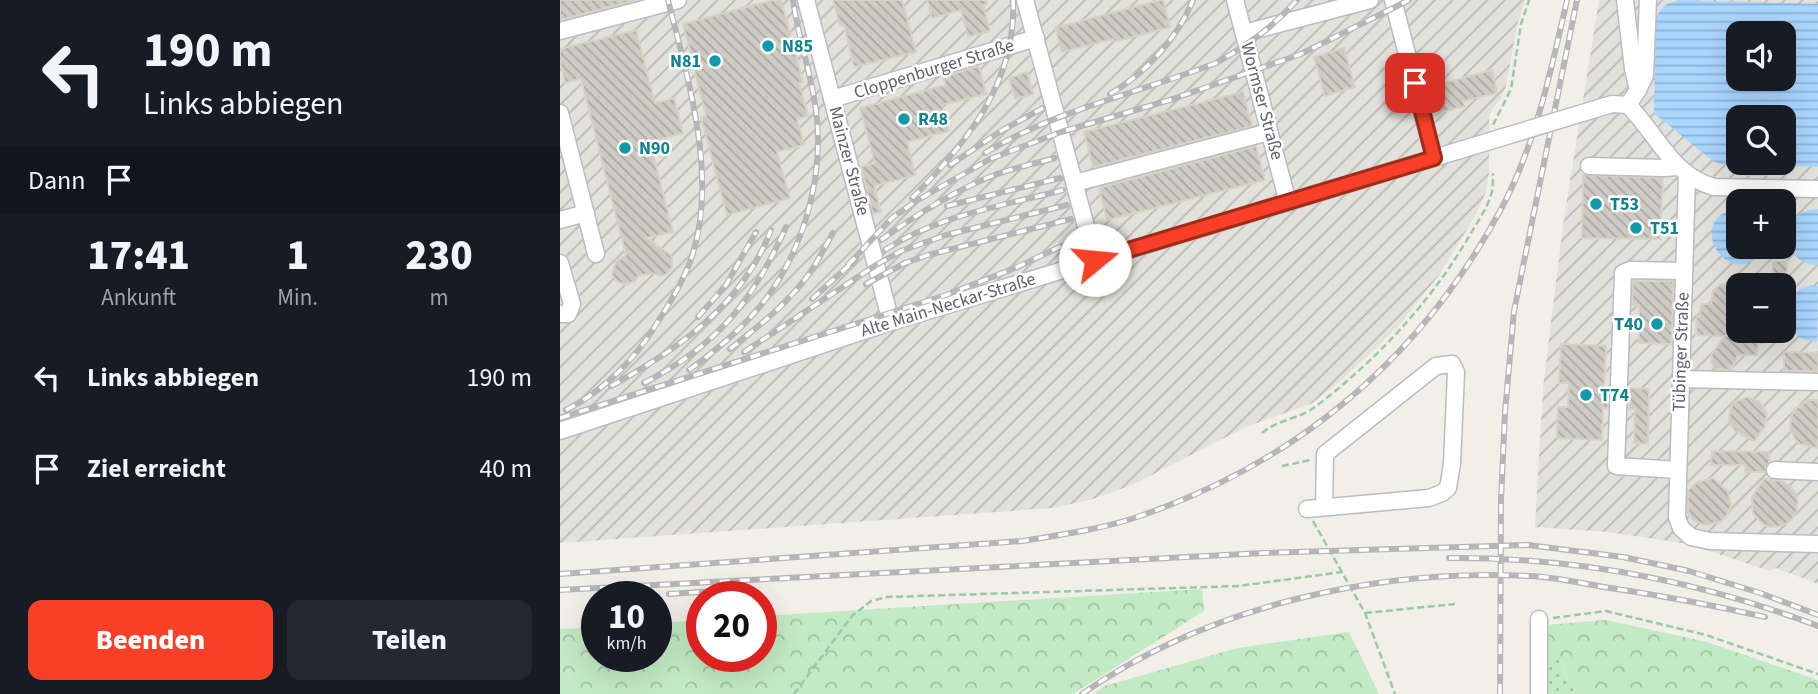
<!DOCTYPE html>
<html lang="de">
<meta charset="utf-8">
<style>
body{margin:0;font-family:"Source Sans 3",sans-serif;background:#242831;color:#f1f3f6;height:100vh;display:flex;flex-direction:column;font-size:26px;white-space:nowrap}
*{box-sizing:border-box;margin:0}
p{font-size:23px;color:#9ea1a6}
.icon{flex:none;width:38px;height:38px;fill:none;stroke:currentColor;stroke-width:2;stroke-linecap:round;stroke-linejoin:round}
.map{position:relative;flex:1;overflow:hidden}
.sheet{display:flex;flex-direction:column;background:#171b24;width:560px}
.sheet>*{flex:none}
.guide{background:#171b24;color:#f1f3f6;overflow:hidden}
.controls{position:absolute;left:1166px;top:21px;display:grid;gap:14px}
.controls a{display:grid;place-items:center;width:70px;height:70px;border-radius:14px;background:#171b24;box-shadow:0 7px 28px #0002;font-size:35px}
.speed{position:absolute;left:21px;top:581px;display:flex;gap:14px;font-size:35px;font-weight:700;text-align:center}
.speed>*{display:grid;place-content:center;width:91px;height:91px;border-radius:50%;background:#171b24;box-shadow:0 7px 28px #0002;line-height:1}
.speed small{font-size:18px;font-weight:400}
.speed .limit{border:10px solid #d22;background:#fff;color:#111}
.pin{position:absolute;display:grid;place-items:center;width:60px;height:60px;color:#fff;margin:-30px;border-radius:14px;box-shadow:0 4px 10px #0006}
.me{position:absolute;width:77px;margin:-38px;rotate:73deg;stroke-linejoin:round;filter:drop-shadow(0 0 5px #0008)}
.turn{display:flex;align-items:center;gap:24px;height:147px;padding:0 28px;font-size:32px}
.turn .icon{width:91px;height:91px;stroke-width:2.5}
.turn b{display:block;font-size:49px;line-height:60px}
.then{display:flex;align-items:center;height:66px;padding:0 28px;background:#0003;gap:14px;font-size:26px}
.eta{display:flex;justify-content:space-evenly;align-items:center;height:119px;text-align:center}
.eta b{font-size:42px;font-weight:800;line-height:49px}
.cta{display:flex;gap:14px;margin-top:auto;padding:14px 28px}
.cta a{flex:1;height:80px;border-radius:14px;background:#f74027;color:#fff;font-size:28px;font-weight:800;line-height:80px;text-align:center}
.cta a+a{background:#242831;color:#f1f3f6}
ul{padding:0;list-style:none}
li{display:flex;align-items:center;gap:21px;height:91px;padding:0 28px}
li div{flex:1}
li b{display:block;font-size:26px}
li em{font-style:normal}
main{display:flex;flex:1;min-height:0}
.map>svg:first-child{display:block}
</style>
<main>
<section class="sheet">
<div class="guide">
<div class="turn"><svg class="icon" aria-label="left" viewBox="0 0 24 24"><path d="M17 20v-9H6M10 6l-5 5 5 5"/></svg><div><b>190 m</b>Links abbiegen</div></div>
<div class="then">Dann<svg class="icon" aria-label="arrive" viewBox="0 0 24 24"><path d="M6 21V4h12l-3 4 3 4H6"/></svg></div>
</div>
<div class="eta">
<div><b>17:41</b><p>Ankunft</p></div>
<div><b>1</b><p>Min.</p></div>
<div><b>230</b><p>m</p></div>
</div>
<ul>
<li><svg class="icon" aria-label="left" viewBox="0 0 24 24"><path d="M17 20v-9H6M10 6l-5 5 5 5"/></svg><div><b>Links abbiegen</b></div><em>190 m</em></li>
<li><svg class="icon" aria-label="arrive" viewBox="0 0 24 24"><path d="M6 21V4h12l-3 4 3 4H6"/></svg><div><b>Ziel erreicht</b></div><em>40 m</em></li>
</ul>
<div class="cta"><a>Beenden</a><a>Teilen</a></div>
</section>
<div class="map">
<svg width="1258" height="694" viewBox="0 0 1258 694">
<defs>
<pattern id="industrial-furrows" width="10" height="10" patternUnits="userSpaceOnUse" patternTransform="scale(1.75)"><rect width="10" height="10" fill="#e2e1db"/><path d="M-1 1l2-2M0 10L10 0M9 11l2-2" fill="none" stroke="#babab5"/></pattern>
<pattern id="grass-dots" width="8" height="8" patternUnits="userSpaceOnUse" patternTransform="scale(1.75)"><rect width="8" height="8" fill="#c2eac4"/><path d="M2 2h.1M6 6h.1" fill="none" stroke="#a1c1a3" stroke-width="1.8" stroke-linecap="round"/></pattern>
<pattern id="forest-crowns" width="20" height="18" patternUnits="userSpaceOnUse" patternTransform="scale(1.75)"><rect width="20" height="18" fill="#c2eac4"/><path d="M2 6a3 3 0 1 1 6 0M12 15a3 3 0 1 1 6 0" fill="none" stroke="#a1c1a3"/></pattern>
<pattern id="water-rules" width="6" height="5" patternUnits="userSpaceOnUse" patternTransform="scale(1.75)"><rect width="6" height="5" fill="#a9d6ff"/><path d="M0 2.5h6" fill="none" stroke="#8db1d2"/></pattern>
<pattern id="building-back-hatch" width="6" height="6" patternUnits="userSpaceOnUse" patternTransform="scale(1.75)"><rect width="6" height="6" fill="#cdcbc3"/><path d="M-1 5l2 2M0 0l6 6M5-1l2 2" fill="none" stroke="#aaa8a2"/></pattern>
</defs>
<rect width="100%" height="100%" fill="#f1efe7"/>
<g fill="url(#industrial-furrows)" fill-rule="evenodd">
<polygon points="0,0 965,0 958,22 946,86 941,99 932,109 929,119 929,173 926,192 915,216 880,274 835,330 776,385 751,404 686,427 572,485 530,500 492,508 0,543"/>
<path d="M1039,0H1258V584L1216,568L1210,571L1128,544L1048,532L975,527L983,388L1003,225ZM1178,33H1223V79H1178ZM1178,117H1223V163H1178ZM1178,201H1223V247H1178ZM1178,285H1223V331H1178Z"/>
</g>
<polygon fill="url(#grass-dots)" points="997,650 1006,666 1002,669 1017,694 984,694 984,662"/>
<g fill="url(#forest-crowns)">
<polygon points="642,589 644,611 513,694 0,694 0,629 37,627 37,656 96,656 96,623 142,620 142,656 201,656 201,616"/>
<polygon points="1046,620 1147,642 1258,680 1258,694 1017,694 1002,668 1006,666 997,651 984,662 985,625"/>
<polygon points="789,632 819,694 533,694 545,686 677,648"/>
</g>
<g fill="url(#water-rules)" fill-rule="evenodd">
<path d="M1119,0L1258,4V167L1160,164L1153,161L1096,115L1094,108L1096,18C1101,6 1107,3 1119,0ZM1178,33H1223V79H1178ZM1178,117H1223V163H1178Z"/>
<path d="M1178,208V247H1206C1173,299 1119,219 1178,208Z"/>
<path d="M1258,209V265C1218,264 1218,210 1258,209Z"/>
<path d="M1252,285L1258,286L1257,342C1217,340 1213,293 1252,285Z"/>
</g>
<g fill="url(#building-back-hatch)" stroke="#d7d2c4" stroke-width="2">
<polygon points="0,0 76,0 0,20"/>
<polygon points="213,0 221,0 243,82 239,83 248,116 237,119 244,145 217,152 230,198 167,215 141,117 146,116 123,24"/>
<polygon points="273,0 342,0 356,52 294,67 284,25 280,26"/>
<polygon points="367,0 427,0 427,4 423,5 430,31 408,37 401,10 372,18"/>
<polygon points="600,0 603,0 610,27 554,42 553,39 502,52 495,28"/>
<polygon points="76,30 95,103 114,98 123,133 90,142 113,232 87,238 109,254 112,258 112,268 105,275 100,276 92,273 78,276 75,281 66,285 56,281 52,274 56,262 66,255 21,79 5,83 0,61 0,49"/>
<polygon points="784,48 795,87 765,96 754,57"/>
<polygon points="419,66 426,94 382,105 389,131 347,142 355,175 314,186 321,212 313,214 301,167 315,163 300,108 386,85 383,77"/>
<polygon points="932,70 937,93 903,101 905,106 879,113 872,86"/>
<polygon points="467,72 473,94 455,99 449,78"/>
<polygon points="683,92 692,126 533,167 524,132"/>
<polygon points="696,146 705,180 547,220 539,188"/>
<rect x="1185" y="163" width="23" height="12"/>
<polygon points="1023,175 1103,178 1101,220 1112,220 1112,232 1101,232 1100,239 1022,238"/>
<polygon points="1213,261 1227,261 1227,282 1212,282"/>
<polygon points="1073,281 1113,281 1112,344 1079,343 1079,305 1072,305"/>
<polygon points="1161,284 1171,285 1177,291 1177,303 1168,311 1178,331 1205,331 1205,343 1198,343 1197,355 1178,355 1171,370 1155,369 1151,362 1152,354 1165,336 1136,335 1137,316 1140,316 1141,304 1151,304 1153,291"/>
<polygon points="1001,344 1046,346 1044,387 1048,387 1048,408 1043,408 1042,440 997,438 998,407 1008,407 1009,383 999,383"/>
<polygon points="1224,352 1258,353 1258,371 1224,371"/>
<polygon points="1069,388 1089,389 1088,444 1074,443 1075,409 1069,409"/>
<polygon points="1188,397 1200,402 1207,414 1205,426 1194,441 1175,431 1169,420 1170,409 1174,402"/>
<polygon points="1249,400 1258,400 1258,448 1240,444 1235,439 1230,428 1231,417 1234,410"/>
<polygon points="1152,451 1209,452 1209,462 1205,472 1185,472 1185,465 1151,465"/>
<polygon points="1153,478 1168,491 1171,506 1166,517 1160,522 1145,525 1134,521 1128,513 1128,490 1138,482"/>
<polygon points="1204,479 1222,481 1232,488 1236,494 1238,502 1236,513 1230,521 1222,526 1210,527 1203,524 1193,513 1192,497"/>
</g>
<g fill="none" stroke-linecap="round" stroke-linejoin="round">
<defs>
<g id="minor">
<polyline points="246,0 331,322"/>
<polyline points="465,0 535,260"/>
<polyline points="675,0 728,203"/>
<polyline points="833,0 874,158"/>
<polyline points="1065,0 1073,69 1078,90 1068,105"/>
<polyline points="0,31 118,0"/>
<polyline points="684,33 810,0"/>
<polyline points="1078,90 1085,75 1088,0"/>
<polyline points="272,99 476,38"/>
<path d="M1052,104L1068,105C1097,134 1112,176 1154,187L1258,189"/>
<polyline points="0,113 36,254"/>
<polyline points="1029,166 1104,168 1117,167"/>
<polyline points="1127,174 1117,517 1121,528 1131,537 1150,541 1258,544"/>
<polyline points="515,183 709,132"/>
<polyline points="0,220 26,213"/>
<polyline points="0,263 12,304 8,314 0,314"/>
<polyline points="1121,379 1258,382"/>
<polyline points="0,431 331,322 940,138"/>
<polyline points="1118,470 1056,466 1063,273 1070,270 1124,271"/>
<polyline points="1215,470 1258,472"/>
<polyline points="747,509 869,498 882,493 888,488 892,464 896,372 892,364 876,366 765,454 764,507"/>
<polyline points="979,694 979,619"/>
</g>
</defs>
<use href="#minor" stroke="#b9bcc1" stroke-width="19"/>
<g stroke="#99c9a9" stroke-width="2.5" stroke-dasharray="7 3.5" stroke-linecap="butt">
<polyline points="933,125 951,89 961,24 969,0"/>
<path d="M702,433C717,420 739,419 755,407C817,360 872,301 911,233C918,221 927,208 931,195C933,188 933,180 933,173"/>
<polyline points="722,466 751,460"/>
<polyline points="753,521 805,613 835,694"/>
<polyline points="805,613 895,604"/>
<polyline points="993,618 1046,611 1146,635 1258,674"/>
<polyline points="234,694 292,616 311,601 327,597 679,586 782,572"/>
</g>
<use href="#minor" stroke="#fff" stroke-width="16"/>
<defs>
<g id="rail">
<path d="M550,94C586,73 617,39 633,0"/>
<path d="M425,153C496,110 578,93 656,63C688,45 712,28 737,0"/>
<polyline points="390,165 441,131 483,108"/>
<path d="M352,198C406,144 457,82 453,0"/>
<polyline points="387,206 500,178"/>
<path d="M321,240C356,215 392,192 432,176C452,168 474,164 495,158"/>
<path d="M325,250C379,215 442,206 503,190"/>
<polyline points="288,265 332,218 356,201 430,159 501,132 613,99 741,54 849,0"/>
<polyline points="306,284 345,263 368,255 511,219"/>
<polyline points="252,299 296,259"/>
<polyline points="138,317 166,285 196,232"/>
<path d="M170,349C199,326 230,302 251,271C259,259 266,245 273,233"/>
<polyline points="184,352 316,265 341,251 386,235 507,205"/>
<path d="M129,370C154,352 177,333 197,310C242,257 265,179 256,110C251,73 238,37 233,0"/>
<path d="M84,383C158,345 193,301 226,227"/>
<path d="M51,386C119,349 182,305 211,230"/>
<path d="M6,410C44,391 76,358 97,323C110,303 122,283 130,262C160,181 128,80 108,0"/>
<polyline points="0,418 386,295 455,268 504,245"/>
<path d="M889,558C1016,557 1139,581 1258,626"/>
<path d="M0,574L463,541C499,535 536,530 571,519C733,466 859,361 940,211C975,147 991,71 1007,0"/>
<polyline points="0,590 703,553 968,545 1063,557 1129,571 1200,593 1258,615"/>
<polyline points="109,594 172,590"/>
<path d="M522,694C648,606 818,568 970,576C995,577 1020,583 1044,587C1098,595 1152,605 1205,617"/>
<polyline points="940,694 941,500 945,412 954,311 1017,0"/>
</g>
</defs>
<use href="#rail" stroke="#b6b6b8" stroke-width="6"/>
<use href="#rail" stroke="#fff" stroke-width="3.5" stroke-dasharray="10" stroke-linecap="butt"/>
<defs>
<polyline id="minor-bridge" points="940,138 1052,104"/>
</defs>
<use href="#minor-bridge" stroke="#b9bcc1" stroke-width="19" stroke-linecap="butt"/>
<use href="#minor-bridge" stroke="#fff" stroke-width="16"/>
</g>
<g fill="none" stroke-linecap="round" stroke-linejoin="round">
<defs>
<polyline id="route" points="535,260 874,158 855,83"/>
</defs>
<use href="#route" stroke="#a12a19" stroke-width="18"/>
<use href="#route" stroke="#f74027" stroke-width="12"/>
</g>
<g fill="#0f9aa8" stroke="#fff" stroke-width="2.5">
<circle cx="208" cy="46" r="7"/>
<circle cx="155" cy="61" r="7"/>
<circle cx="344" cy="119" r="7"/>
<circle cx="65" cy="148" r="7"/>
<circle cx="1036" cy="204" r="7"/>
<circle cx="1076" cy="228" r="7"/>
<circle cx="1097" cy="324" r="7"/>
<circle cx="1026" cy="395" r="7"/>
</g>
<g text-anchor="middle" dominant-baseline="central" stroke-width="5" stroke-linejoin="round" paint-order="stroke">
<g font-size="18" font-weight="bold" fill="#0d838f" stroke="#fff" text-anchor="start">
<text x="222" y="46">N85</text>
<text x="141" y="61" text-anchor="end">N81</text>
<text x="358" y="119">R48</text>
<text x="79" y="148">N90</text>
<text x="1050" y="204">T53</text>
<text x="1090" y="228">T51</text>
<text x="1083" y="324" text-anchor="end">T40</text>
<text x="1040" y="395">T74</text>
</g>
<g font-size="18" fill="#5e6268" stroke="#fff">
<text transform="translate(374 69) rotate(-17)">Cloppenburger Straße</text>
<text transform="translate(702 101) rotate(75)">Wormser Straße</text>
<text transform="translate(289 161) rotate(75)">Mainzer Straße</text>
<text transform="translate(388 305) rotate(-17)">Alte Main-Neckar-Straße</text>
<text transform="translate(1121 352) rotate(-88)">Tübinger Straße</text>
</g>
</g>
</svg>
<div class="controls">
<a><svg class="icon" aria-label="sound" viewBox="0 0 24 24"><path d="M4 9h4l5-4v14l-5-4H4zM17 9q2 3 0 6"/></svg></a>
<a><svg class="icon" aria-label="search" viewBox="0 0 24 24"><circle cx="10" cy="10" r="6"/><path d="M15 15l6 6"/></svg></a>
<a>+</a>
<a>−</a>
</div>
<div class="speed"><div>10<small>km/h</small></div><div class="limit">20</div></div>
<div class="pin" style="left:855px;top:83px;background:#d93025"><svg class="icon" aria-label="arrive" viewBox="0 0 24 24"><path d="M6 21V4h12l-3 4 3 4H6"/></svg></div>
<svg class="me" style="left:535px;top:260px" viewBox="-20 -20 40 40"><circle r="19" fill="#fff"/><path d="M0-13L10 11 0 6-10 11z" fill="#f74027"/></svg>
</div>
</main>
